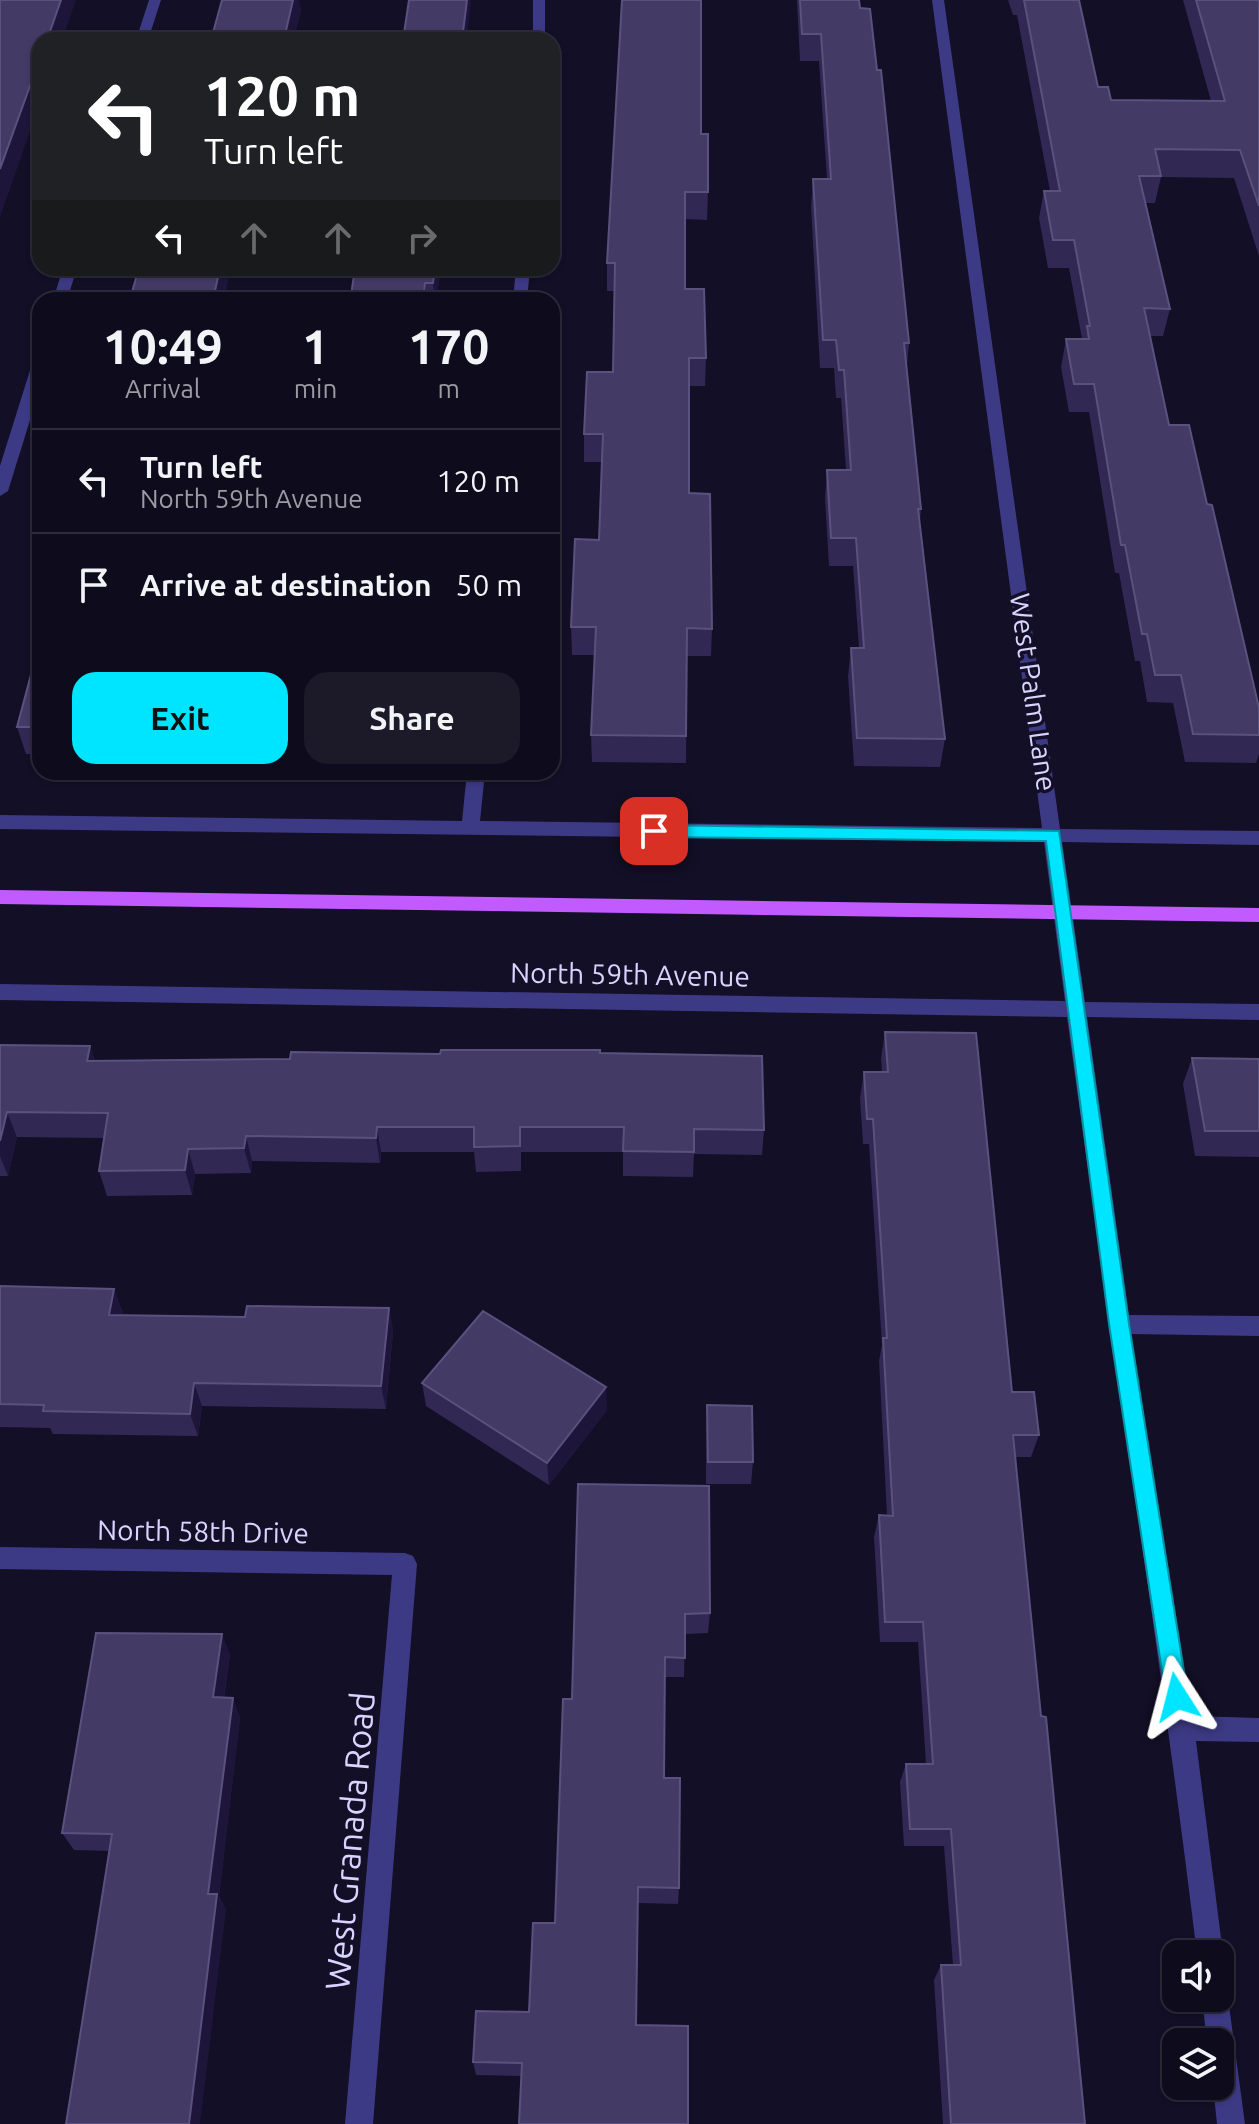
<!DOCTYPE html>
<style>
body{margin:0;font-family:Ubuntu,sans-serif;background:#1c1929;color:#f1f3f6;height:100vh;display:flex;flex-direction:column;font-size:30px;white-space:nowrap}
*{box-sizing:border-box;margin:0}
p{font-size:26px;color:#9b9ba3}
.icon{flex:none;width:44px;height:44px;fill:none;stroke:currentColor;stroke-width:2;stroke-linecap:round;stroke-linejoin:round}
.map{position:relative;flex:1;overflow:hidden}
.drawer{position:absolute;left:32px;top:292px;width:528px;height:488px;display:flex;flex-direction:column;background:#0e0b1c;border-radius:24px;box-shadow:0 2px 6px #0004,0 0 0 2px #2e2b3b}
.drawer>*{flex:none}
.guide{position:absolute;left:32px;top:32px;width:528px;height:244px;border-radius:24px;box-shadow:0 2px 6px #0004,0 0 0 2px #2e2b3b;background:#202124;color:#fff;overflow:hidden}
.fabs{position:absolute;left:1162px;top:1940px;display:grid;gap:16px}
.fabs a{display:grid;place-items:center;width:72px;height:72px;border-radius:16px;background:#0e0b1c;box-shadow:0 2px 6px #0004,0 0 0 2px #2e2b3b;font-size:40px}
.pin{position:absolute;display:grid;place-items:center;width:68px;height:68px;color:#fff;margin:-34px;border-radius:16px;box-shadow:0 4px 12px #0006}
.me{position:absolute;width:88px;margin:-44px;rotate:351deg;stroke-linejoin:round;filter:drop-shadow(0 0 6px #0008)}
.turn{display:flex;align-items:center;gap:28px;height:168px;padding:0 40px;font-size:36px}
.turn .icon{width:104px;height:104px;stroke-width:2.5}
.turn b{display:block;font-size:56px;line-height:68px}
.lanes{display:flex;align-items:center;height:76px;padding:0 40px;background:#0003;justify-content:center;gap:40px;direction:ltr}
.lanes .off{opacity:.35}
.eta{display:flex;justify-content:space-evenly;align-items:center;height:136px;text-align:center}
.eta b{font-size:48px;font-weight:700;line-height:56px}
.cta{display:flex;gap:16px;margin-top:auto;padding:16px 40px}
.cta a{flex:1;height:92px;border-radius:24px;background:#00e5ff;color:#111;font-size:32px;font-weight:700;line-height:92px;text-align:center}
.cta a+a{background:#1c1929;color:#f1f3f6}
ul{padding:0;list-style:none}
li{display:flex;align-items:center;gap:24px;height:104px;padding:0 40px;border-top:2px solid #2e2b3b}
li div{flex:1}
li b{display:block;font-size:30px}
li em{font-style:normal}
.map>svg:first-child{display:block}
</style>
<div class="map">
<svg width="1259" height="2124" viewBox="0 0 1259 2124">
<rect width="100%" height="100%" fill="#130f26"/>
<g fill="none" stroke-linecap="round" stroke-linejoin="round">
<g fill="#3d3a85" fill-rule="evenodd">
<polygon points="149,0 161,0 148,40 136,40"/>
<rect x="533" y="0" width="12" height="40"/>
<path d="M932,0H944L1060,829L1259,831V845L1062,842L1085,1002L1259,1004V1020L1087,1017L1129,1315L1259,1316V1336L1131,1334L1192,1716L1259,1718V1742L1196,1741L1223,1954L1220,1962V1954H1197C1159,1641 1109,1329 1067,1017L0,1000V984L1065,1001L1044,842L0,829V815L462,821L467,772H485L480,821L1042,828Z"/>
<polygon points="63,268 77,268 67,300 53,300"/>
<polygon points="516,268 530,268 527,300 513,300"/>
<polygon points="40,359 40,388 8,491 0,496 0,466 32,364"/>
<polygon points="0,1547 405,1553 413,1556 417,1564 373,2124 345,2124 392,1575 0,1569"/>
<polygon points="1220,1987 1224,1989 1228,1998 1245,2124 1217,2124 1213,2086 1220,2086 1220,2042 1207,2042 1202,1998 1220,1998"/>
</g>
<polygon fill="#c25bff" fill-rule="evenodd" points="0,890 1259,908 1259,922 0,904"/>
</g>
<g fill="#312854">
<polygon points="797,0 859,0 860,8 877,70 909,343 907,365 921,509 920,521 945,739 940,767 854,766 848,676 851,648 859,648 853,566 829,566 825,498 827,470 846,470 841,398 836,398 834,368 820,368 811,207 813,179 827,179 819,61 800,61"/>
<polygon points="1008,0 1079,0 1098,87 1111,100 1211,101 1183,0 1259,0 1259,256 1234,178 1161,177 1155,203 1146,203 1170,309 1163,336 1150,336 1169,425 1207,504 1259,708 1259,754 1256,763 1185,762 1173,703 1147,702 1140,661 1135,661 1119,573 1115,573 1089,412 1069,412 1061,367 1066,339 1082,339 1069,268 1048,268 1039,218 1044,191 1050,191 1017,15 1013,15"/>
<polygon points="301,10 293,40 211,40"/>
<polygon points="701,134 708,192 707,220 685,219 685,289 706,358 705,386 689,386 689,493 712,629 711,656 687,656 686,763 592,762 591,735 595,655 572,655 571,627 599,540 602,462 584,462 584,434 613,372 615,291 607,291 607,263"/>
<polygon points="139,268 224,300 134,300 132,292"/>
<polygon points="355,268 441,268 436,300 340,300 351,296"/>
<polygon points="40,641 40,754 26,754 17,727"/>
<polygon points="885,1032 1012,1392 1039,1435 1031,1457 1015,1457 1041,1716 1085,2124 943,2124 934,1980 941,1965 953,1965 944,1846 904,1846 900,1782 906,1764 926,1764 918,1642 880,1642 874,1537 879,1515 887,1516 879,1361 882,1345 869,1144 863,1144 860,1098 864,1072 882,1072 881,1058"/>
<polygon points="0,1045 90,1046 95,1061 290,1059 440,1054 600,1053 764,1130 762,1155 694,1154 693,1177 623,1176 623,1152 521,1152 521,1171 476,1172 474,1152 381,1152 380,1163 252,1161 251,1173 195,1174 192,1195 107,1196 99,1171 104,1138 17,1137 8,1176 0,1176"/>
<polygon points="1192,1058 1259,1059 1259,1157 1195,1156 1183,1084"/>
<polygon points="0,1286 114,1289 123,1313 122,1315 245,1317 389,1308 393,1331 386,1409 202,1406 198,1436 53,1434 50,1428 0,1427"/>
<polygon points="422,1383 607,1410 549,1485 426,1406"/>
<polygon points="707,1405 753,1462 751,1484 706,1484 706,1428"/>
<polygon points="578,1484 710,1613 708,1633 685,1634 684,1677 665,1677 664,1778 679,1888 678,1904 638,1903 521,2076 476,2075 473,2062 529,2012 555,1923 572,1699"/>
<polygon points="230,1654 224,1698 240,1717 219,1896 226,1910 110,1851 74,1850 62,1833"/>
</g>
<g fill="#1d163a">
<polygon points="61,0 76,0 62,40 47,40"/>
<polygon points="292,0 299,0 301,10 293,40 285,40 285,35"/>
<polygon points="467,0 471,0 467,40 462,40"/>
<polygon points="40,58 40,103 0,217 0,169"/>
<polygon points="220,268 231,268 224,300 213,300"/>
<polygon points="435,268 441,268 436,300 434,300 433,283"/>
<polygon points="425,283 427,300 423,300"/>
<polygon points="90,1046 99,1072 87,1061"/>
<polygon points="7,1112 17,1137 8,1176 0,1156 0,1141"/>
<polygon points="377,1127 381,1152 380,1163 376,1138"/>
<polygon points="246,1136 252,1161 251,1173 244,1148"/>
<polygon points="188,1149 195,1174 192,1195 185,1170"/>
<polygon points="114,1289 123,1313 118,1338 109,1315"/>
<polygon points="389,1308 393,1331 386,1409 381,1386"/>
<polygon points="194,1383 202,1406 198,1436 190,1414"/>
<polygon points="606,1387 607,1410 549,1485 547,1463"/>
<polygon points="222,1634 230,1654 221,1716 213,1697"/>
<polygon points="233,1698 240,1717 219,1896 226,1910 200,2124 189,2124 208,1894"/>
</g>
<g fill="#433a66" stroke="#5a527e" stroke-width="2">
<polygon points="0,0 61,0 47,40 40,40 40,58 0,169"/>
<polygon points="222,0 293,0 285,35 280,35 279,40 211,40"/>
<polygon points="409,0 467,0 462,40 403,40"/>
<polygon points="622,0 701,0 701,134 708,134 708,192 685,192 685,289 704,289 706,358 689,358 689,493 710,494 712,629 687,628 686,736 591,735 596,627 571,627 575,539 599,540 603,434 584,434 587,372 613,372 615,263 607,263"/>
<polygon points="800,0 859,0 860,8 870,9 877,70 881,70 909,343 904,343 921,509 918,509 945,739 857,738 851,648 864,648 856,538 831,538 827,470 851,470 844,370 839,370 836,340 823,340 813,179 831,179 821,34 802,34"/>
<polygon points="1024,0 1079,0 1098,87 1108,87 1111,100 1225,101 1196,0 1259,0 1259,206 1240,150 1155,149 1161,176 1139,176 1170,309 1144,308 1169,425 1189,425 1207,504 1212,505 1259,708 1259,735 1193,734 1181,675 1155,675 1147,634 1142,634 1125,545 1121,545 1094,384 1074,384 1066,339 1089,339 1087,326 1090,326 1074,240 1053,240 1044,191 1060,191"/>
<polygon points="139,268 220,268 213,300 153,300 155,292 132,292"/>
<polygon points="355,268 435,268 433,283 425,283 423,300 340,300 340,295 351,296"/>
<polygon points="40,641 40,727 17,727"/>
<polygon points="885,1032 976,1033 1012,1392 1034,1392 1039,1435 1013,1435 1041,1716 1046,1717 1085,2124 951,2124 941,1965 961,1965 951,1829 910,1829 906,1764 933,1764 923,1622 885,1622 879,1515 893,1516 883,1338 887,1338 873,1119 867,1119 864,1072 888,1072"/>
<polygon points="0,1045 90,1046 87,1061 290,1059 291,1052 440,1054 441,1050 600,1050 600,1053 762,1056 764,1130 694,1129 694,1152 623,1151 624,1127 520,1127 520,1146 474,1147 474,1127 377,1127 376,1138 246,1136 244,1148 188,1149 185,1170 99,1171 108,1113 7,1112 0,1141"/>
<polygon points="1192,1058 1259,1059 1259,1131 1205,1131"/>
<polygon points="0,1286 114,1289 109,1315 245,1317 247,1306 389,1308 381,1386 194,1383 190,1414 43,1411 44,1405 0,1404"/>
<polygon points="483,1311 606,1387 547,1463 422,1383"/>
<polygon points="707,1405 752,1406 753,1462 708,1462"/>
<polygon points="578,1484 709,1486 710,1613 685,1614 685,1658 665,1657 664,1778 680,1778 679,1888 638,1887 636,2025 688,2026 688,2124 519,2124 522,2063 473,2062 476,2011 529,2012 533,1923 555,1923 563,1699 572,1699"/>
<polygon points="96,1633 222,1634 213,1697 233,1698 208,1894 217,1894 189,2124 66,2124 112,1834 62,1833"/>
</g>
<polygon fill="#00e5ff" stroke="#0095a6" stroke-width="2" points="654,825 1059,831 1129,1324 1188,1697 1185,1705 1177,1708 1169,1705 1166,1697 1109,1324 1046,841 654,837 646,831"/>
<g text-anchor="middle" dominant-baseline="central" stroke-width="7" stroke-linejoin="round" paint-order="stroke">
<g font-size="28" fill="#d9d4ff" stroke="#130f26">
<text transform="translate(1034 692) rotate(82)">West Palm Lane</text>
<text transform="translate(630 974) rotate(1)">North 59th Avenue</text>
<text transform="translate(203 1531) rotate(1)">North 58th Drive</text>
</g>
<g font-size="34" fill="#d9d4ff" stroke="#130f26">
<text transform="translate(349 1841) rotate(-85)">West Granada Road</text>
</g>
</g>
</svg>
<div class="fabs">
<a><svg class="icon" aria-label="sound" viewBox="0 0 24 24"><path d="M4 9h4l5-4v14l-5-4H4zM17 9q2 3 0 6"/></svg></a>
<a><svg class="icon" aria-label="layers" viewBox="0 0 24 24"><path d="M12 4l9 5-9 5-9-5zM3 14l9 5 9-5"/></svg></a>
</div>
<div class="pin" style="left:654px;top:831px;background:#d93025"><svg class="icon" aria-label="arrive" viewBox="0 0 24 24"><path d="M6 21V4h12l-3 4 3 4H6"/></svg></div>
<svg class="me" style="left:1177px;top:1697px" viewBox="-20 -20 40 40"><path d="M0-17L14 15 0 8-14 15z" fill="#00e5ff" stroke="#fff" stroke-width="4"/></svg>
<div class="guide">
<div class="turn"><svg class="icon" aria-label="left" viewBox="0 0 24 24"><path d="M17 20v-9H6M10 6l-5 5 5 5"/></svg><div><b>120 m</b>Turn left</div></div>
<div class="lanes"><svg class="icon" aria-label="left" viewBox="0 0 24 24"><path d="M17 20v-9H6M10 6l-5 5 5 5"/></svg><svg class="icon off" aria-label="ahead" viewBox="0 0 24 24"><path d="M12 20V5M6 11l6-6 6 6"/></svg><svg class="icon off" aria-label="ahead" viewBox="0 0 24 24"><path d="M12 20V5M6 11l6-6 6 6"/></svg><svg class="icon off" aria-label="right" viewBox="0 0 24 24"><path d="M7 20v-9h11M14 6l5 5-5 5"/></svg></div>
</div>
<section class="drawer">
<div class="eta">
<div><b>10:49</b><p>Arrival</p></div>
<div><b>1</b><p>min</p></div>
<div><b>170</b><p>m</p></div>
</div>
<ul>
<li><svg class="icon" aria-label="left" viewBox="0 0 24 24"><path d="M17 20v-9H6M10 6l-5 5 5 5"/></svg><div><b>Turn left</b><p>North 59th Avenue</p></div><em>120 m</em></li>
<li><svg class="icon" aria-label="arrive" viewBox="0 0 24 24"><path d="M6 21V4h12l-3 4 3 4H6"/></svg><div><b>Arrive at destination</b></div><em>50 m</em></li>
</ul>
<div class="cta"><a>Exit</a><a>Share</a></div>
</section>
</div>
